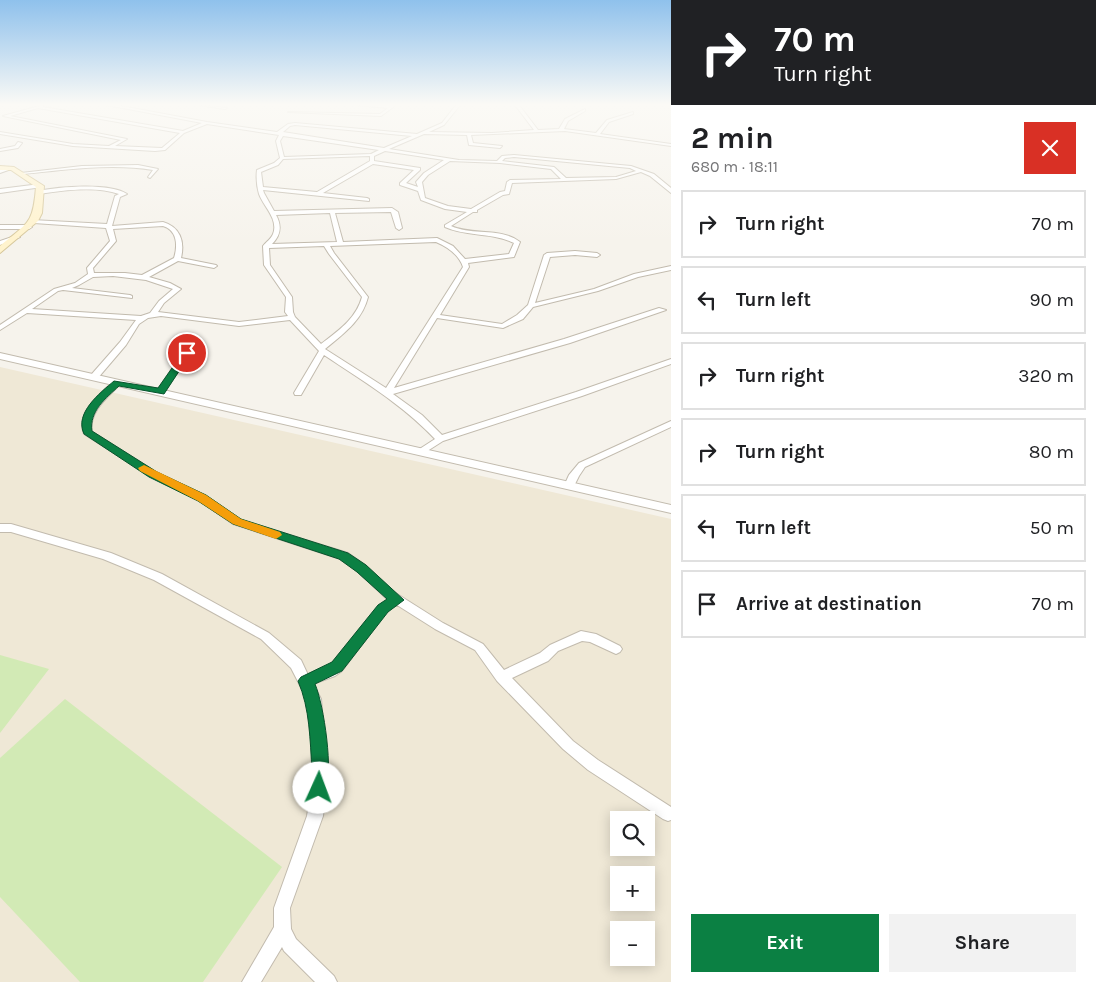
<!DOCTYPE html>
<meta charset="utf-8">
<style>
body{margin:0;font-family:Karla,sans-serif;background:#f2f2f2;color:#202124;height:100vh;display:flex;flex-direction:column;font-size:19px;white-space:nowrap}
*{box-sizing:border-box;margin:0}
p{font-size:16px;color:#757577}
.icon{flex:none;width:28px;height:28px;fill:none;stroke:currentColor;stroke-width:2;stroke-linecap:round;stroke-linejoin:round}
.map{position:relative;flex:1;overflow:hidden}
.details{display:flex;flex-direction:column;background:#fff;width:425px}
.details>*{flex:none}
.hud{background:#202124;color:#fff;overflow:hidden}
.tools{position:absolute;left:610px;top:811px;display:grid;gap:10px}
.tools a{display:grid;place-items:center;width:45px;height:45px;border-radius:0px;background:#fff;box-shadow:0 2px 12px #0003;font-size:25px}
.pin{position:absolute;display:grid;place-items:center;width:42px;height:42px;color:#fff;margin:-21px;border:2px solid #fff;border-radius:50%;box-shadow:0 1px 5px #0007}
.me{position:absolute;width:55px;margin:-28px;rotate:2deg;stroke-linejoin:round;filter:drop-shadow(0 0 4px #0008)}
.turn{display:flex;align-items:center;gap:18px;height:105px;padding:0 20px;font-size:22px}
.turn .icon{width:65px;height:65px;stroke-width:2.5}
.turn b{display:block;font-size:35px;line-height:42px}
.round{display:grid;place-items:center;flex:none;width:52px;height:52px;border-radius:0px;background:#f2f2f2}
.summary{display:flex;align-items:center;justify-content:space-between;height:85px;padding:0 20px}
h1{font-size:30px;font-weight:700;line-height:38px}
.primary-button{display:flex;gap:10px;margin-top:auto;padding:10px 20px}
.primary-button a{flex:1;height:58px;border-radius:0px;background:#0b8043;color:#fff;font-size:20px;font-weight:700;line-height:58px;text-align:center}
.primary-button a+a{background:#f2f2f2;color:#202124}
ul{padding:0;list-style:none}
li{display:flex;align-items:center;gap:15px;height:68px;margin:0 10px 8px;padding:0 10px;border:2px solid #e0e0e0;border-radius:0px}
li div{flex:1}
li b{display:block;font-size:19px}
li em{font-style:normal}
main{display:flex;flex:1;min-height:0}
.map>svg:first-child{display:block}
</style>
<main>
<div class="map">
<svg width="671" height="982" viewBox="0 0 671 982">
<rect width="100%" height="100%" fill="#f6f3ec"/>
<path fill="#efe8d6" fill-rule="evenodd" d="M0,367L671,519V982H0ZM619,820H646V848H619ZM619,875H646V902H619ZM619,930H646V958H619Z"/>
<g fill="#d2eab5">
<polygon points="0,655 49,669 0,733"/>
<polygon points="65,699 282,867 203,982 80,982 0,897 0,758"/>
</g>
<g fill="none" stroke-linecap="round" stroke-linejoin="round">
<defs>
<g id="minor">
<path d="M43,105V107L183,131L202,123L107,105H116L207,122L277,132L288,124L295,123L417,134L442,123L456,105H460L444,125L429,132L492,133L534,130L515,105H519L538,130L559,129L565,119L585,109V111L568,121L564,129L596,133L607,120L633,112V114L609,122L600,134L671,144V146L565,131L471,135L473,143L502,146L500,148L469,145L467,135L424,134L389,149L459,160L497,161L502,156L514,155L631,166L654,174L671,188V193L650,176L641,172L616,179L512,183L509,194L503,195L477,210V212H473L451,226C473,236 501,227 520,242L514,257L468,263L469,267L440,315L502,324L517,315L528,305L544,255L547,253L575,251L597,253L600,255L597,257L575,255L550,257L535,303L594,289L634,274L671,266V270L638,277L598,291L533,307L523,319L503,328L437,318L394,388L564,339L659,308L666,310L570,343L393,394L422,415L442,435L576,392L671,359V364L582,396L443,441L421,455L418,454L416,452L418,450L435,439C402,404 363,381 324,355L301,395H295L294,393L319,351L290,320L239,326L161,316L148,318L139,324L126,345L97,379H91V375L120,342L136,320L27,313L0,330V325L54,289L75,283L88,274L87,268L110,241L106,228L34,223L31,221L32,220L107,224L115,196L119,194C98,186 62,190 39,194L37,193V191C58,187 109,182 127,194L120,197L112,226L163,222C180,227 185,241 181,258L216,265L217,266L214,268L178,261L149,277L170,283L181,289L164,303L158,312L239,322L288,316L285,312L286,297L264,265L263,246C266,242 271,239 273,234C279,219 263,206 259,194C257,187 256,177 257,170L274,163L280,158L276,141L279,135L207,124L184,133L165,150L155,151L73,146L0,134V132L73,144L109,146L121,140L3,116ZM38,108L180,133L162,148L115,146L127,139L10,116ZM295,125L412,136L384,148L283,132L290,126ZM283,136L379,150L371,154L284,157L280,141ZM385,151L444,160L424,173L416,182L418,187L406,183L420,170V168L374,161V156ZM370,156V161L317,192L263,187L261,172L278,165L283,159ZM514,157L630,168L636,171L616,177L566,178L554,167L502,161L505,158ZM450,161L500,163L551,169L561,179L510,180L507,182L505,191L500,192L471,209L448,206L425,198L422,182L428,175ZM373,164L414,170L400,183V185L418,191L421,200L445,209L467,212L445,225V227C467,237 492,232 514,243L509,254L465,259L453,246L437,238L343,242L335,213L391,212L396,228L399,230L402,228L398,212L392,208L274,211L264,193L263,190L369,201V199L367,198L323,193ZM330,213L337,242L272,244C281,235 282,226 276,215ZM163,226C177,230 178,245 174,258L142,275L125,273H94L93,268L116,241L113,229ZM436,242C448,247 459,255 463,267L386,388L325,349C343,334 362,321 368,297L334,253L330,246ZM324,246L329,254L362,297C356,319 338,331 321,344L295,317L293,312L292,297L270,265L269,248ZM113,276L146,280L173,289L159,301L150,313L141,316L32,309L58,291L63,290L132,298V296L130,295L72,288L79,285L93,277Z"/>
<polygon points="199,105 227,108 225,109"/>
<polygon points="357,105 396,105 381,116 288,112 380,114 388,108"/>
<polygon points="18,142 22,143 18,148 0,151 0,149 15,146"/>
<path d="M138,165L158,169L150,178L148,177L153,170C110,163 65,170 23,174L21,173L82,166Z"/>
<polygon points="10,167 14,168 0,173 0,170"/>
<polygon points="40,184 42,187 0,193 0,189"/>
<polygon points="0,225 29,225 32,227 29,229 0,229"/>
<polygon points="15,236 20,237 0,245 0,241"/>
<polygon points="184,351 190,351 191,353 163,394 157,394 156,392"/>
<path d="M114,381H120L121,383C108,398 91,408 91,431L156,472L206,496L241,520L348,553L365,565L394,592L443,623L483,644L504,670L540,653L550,645L581,631L596,634L620,646L622,649L620,652L616,654L590,642L582,641L558,651L548,661L512,678L573,741L598,760L671,807V820L668,821L663,819L588,770L563,749L497,681L475,650L435,629L397,605L387,611L342,671L335,676L313,684L321,699L328,774L323,816L290,908L291,929L296,939L334,976L337,982H315L284,951L282,947L261,982H242L274,927V908L307,816L314,774L307,699L291,668L261,639L154,580L103,559L11,532H0V524H11L111,553L162,574L269,633L301,660L308,675L325,668L332,663L379,605L388,600L357,571L340,559L233,524L198,500L150,476L84,434C76,413 100,393 114,381Z"/>
<polygon points="671,421 671,427 585,467 579,476 573,488 565,488 564,486 569,475 579,463"/>
</g>
<polygon id="tertiary" points="0,353 671,505 671,513 0,359"/>
<path id="secondary" d="M0,166L14,167L44,186L42,213L38,221L0,253V246C28,222 33,225 36,187L11,170H0Z"/>
</defs>
<use href="#minor" stroke="#c2bbae" stroke-width="2"/>
<use href="#tertiary" stroke="#c2bbae" stroke-width="2"/>
<use href="#secondary" stroke="#d6c79b" stroke-width="2"/>
<use href="#minor" fill="#fff" fill-rule="evenodd"/>
<use href="#tertiary" fill="#fff" fill-rule="evenodd"/>
<use href="#secondary" fill="#fff3cd" fill-rule="evenodd"/>
</g>
<linearGradient id="sky" x2="0" y2="1"><stop stop-color="#8fc1ec"/><stop offset="0.43" stop-color="#fbfaf6"/><stop offset="1" stop-color="#fbfaf6" stop-opacity="0"/></linearGradient>
<rect width="671" height="243" fill="url(#sky)"/>
<path fill="#0b8043" stroke="#07532c" d="M184,351L191,353L164,394L119,386C106,398 89,411 92,431L157,472L206,495L241,519L348,553L366,565L404,600L388,612L342,671L315,684C324,705 334,773 325,794L319,796L313,794C309,786 313,779 312,771C310,740 310,709 298,681L301,677L332,662L378,605L387,599L357,572L339,559L233,524L198,501L149,477L84,434C74,413 100,393 114,381L158,388Z"/>
<polygon fill="#f59e0b" points="144,465 206,495 241,519 280,532 282,535 276,539 233,524 198,501 140,471 138,468"/>
</svg>
<div class="tools">
<a><svg class="icon" aria-label="search" viewBox="0 0 24 24"><circle cx="10" cy="10" r="6"/><path d="M15 15l6 6"/></svg></a>
<a>+</a>
<a>−</a>
</div>
<div class="pin" style="left:187px;top:353px;background:#d93025"><svg class="icon" aria-label="arrive" viewBox="0 0 24 24"><path d="M6 21V4h12l-3 4 3 4H6"/></svg></div>
<svg class="me" style="left:319px;top:788px" viewBox="-20 -20 40 40"><circle r="19" fill="#fff"/><path d="M0-13L10 11 0 6-10 11z" fill="#0b8043"/></svg>
</div>
<section class="details">
<div class="hud">
<div class="turn"><svg class="icon" aria-label="right" viewBox="0 0 24 24"><path d="M7 20v-9h11M14 6l5 5-5 5"/></svg><div><b>70 m</b>Turn right</div></div>
</div>
<div class="summary"><div><h1>2 min</h1><p>680 m · 18:11</p></div><a class="round" style="background:#d93025;color:#fff"><svg class="icon" aria-label="close" viewBox="0 0 24 24"><path d="M6 6l12 12M18 6L6 18"/></svg></a></div>
<ul>
<li><svg class="icon" aria-label="right" viewBox="0 0 24 24"><path d="M7 20v-9h11M14 6l5 5-5 5"/></svg><div><b>Turn right</b></div><em>70 m</em></li>
<li><svg class="icon" aria-label="left" viewBox="0 0 24 24"><path d="M17 20v-9H6M10 6l-5 5 5 5"/></svg><div><b>Turn left</b></div><em>90 m</em></li>
<li><svg class="icon" aria-label="right" viewBox="0 0 24 24"><path d="M7 20v-9h11M14 6l5 5-5 5"/></svg><div><b>Turn right</b></div><em>320 m</em></li>
<li><svg class="icon" aria-label="right" viewBox="0 0 24 24"><path d="M7 20v-9h11M14 6l5 5-5 5"/></svg><div><b>Turn right</b></div><em>80 m</em></li>
<li><svg class="icon" aria-label="left" viewBox="0 0 24 24"><path d="M17 20v-9H6M10 6l-5 5 5 5"/></svg><div><b>Turn left</b></div><em>50 m</em></li>
<li><svg class="icon" aria-label="arrive" viewBox="0 0 24 24"><path d="M6 21V4h12l-3 4 3 4H6"/></svg><div><b>Arrive at destination</b></div><em>70 m</em></li>
</ul>
<div class="primary-button"><a>Exit</a><a>Share</a></div>
</section>
</main>
